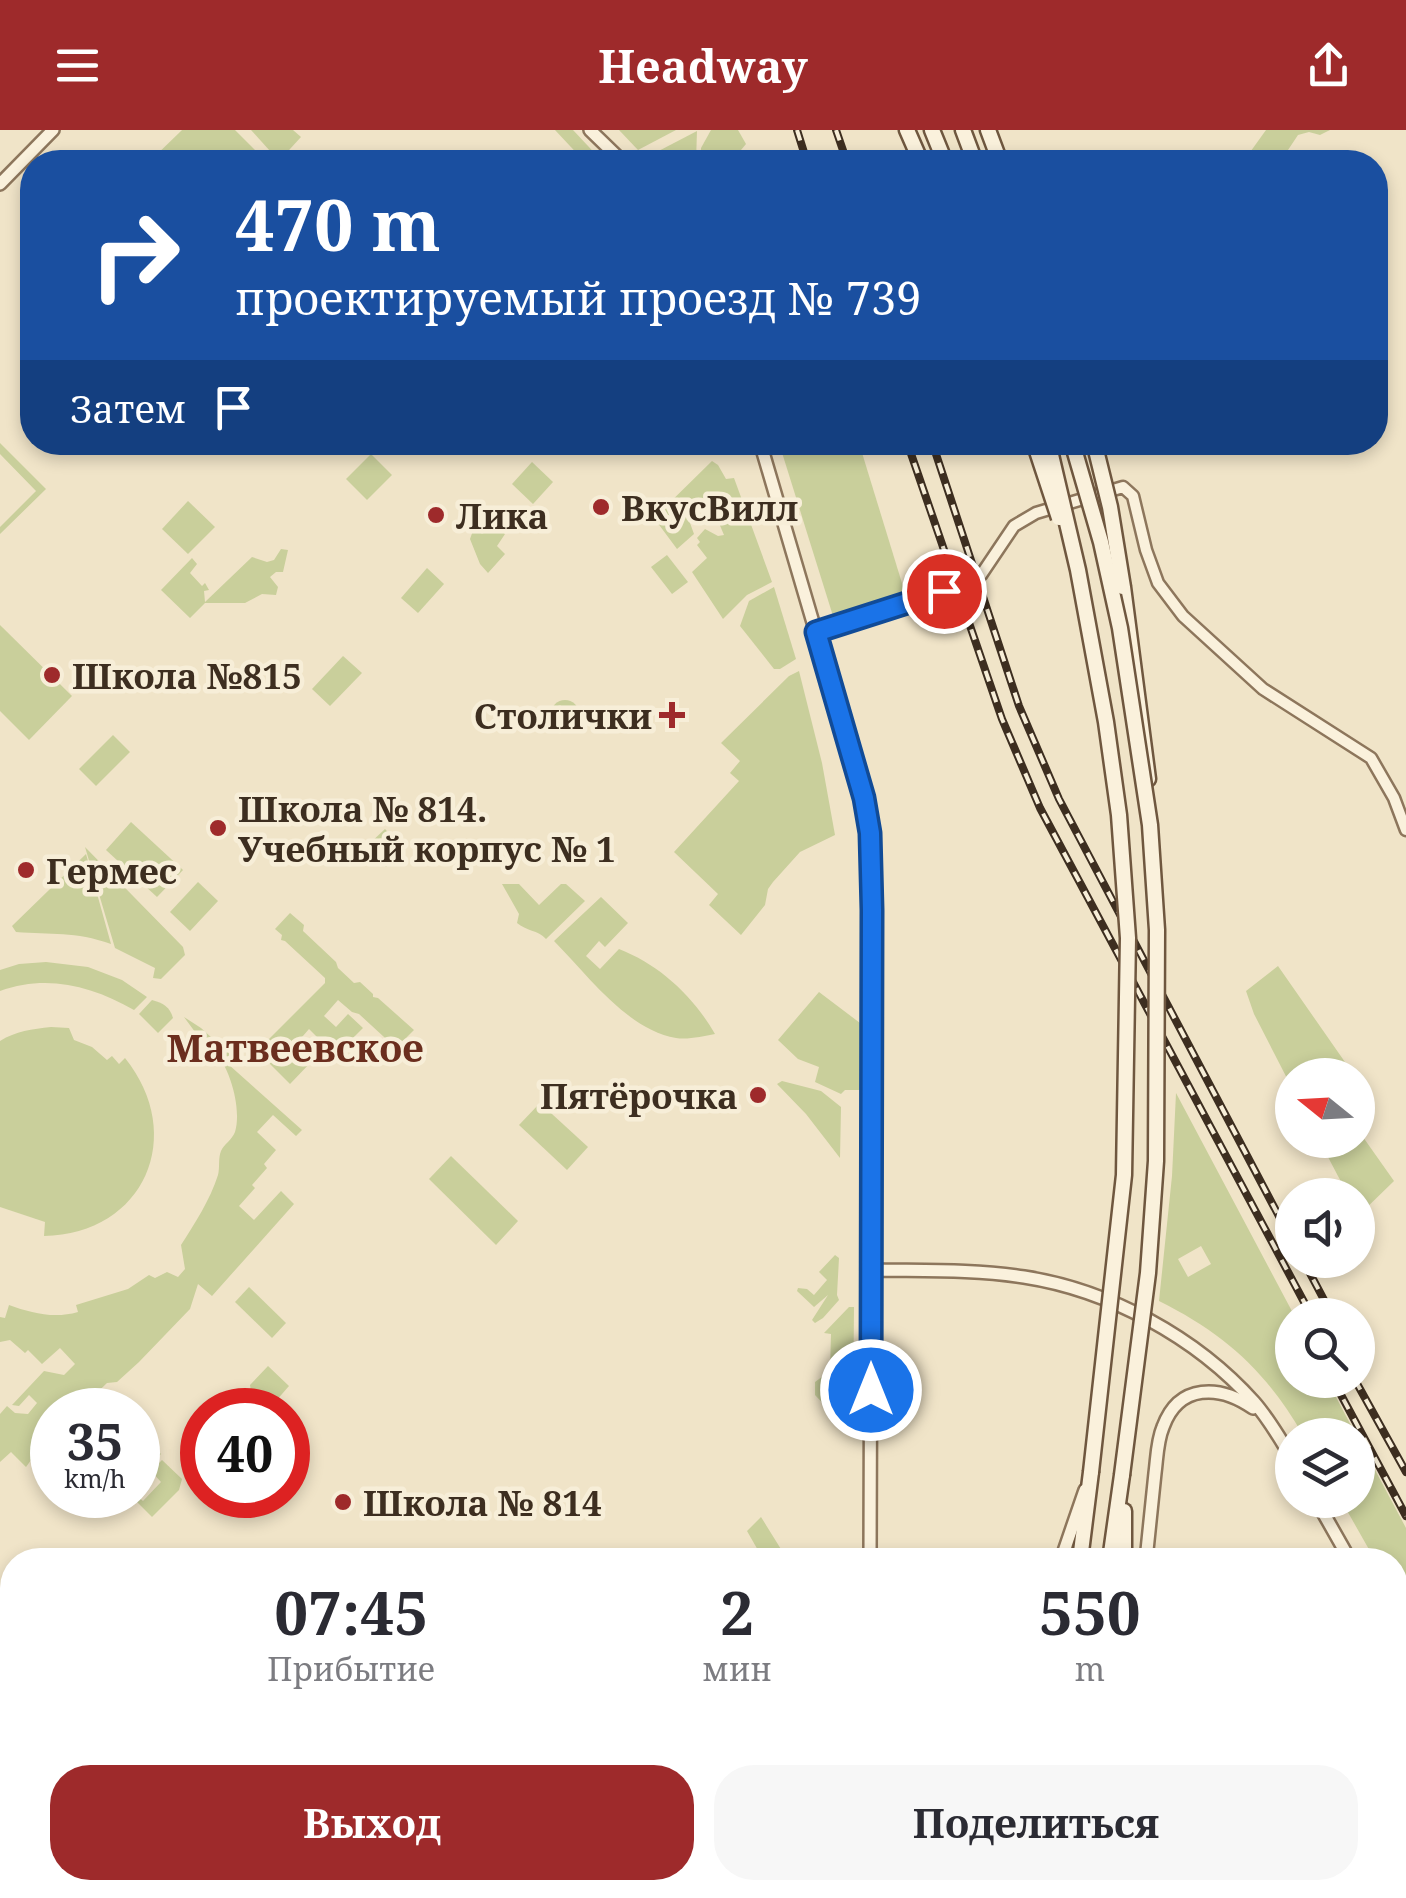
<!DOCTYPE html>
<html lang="ru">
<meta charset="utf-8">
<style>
body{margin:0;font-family:"Noto Serif",serif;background:#f7f7f7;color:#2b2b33;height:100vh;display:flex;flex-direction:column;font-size:38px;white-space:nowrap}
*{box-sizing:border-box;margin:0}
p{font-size:32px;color:#7c7c81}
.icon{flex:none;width:55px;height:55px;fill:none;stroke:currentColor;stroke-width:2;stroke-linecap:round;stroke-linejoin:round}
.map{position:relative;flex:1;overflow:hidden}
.side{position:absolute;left:0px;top:1418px;width:1408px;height:352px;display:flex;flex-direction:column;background:#fff;border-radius:40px 40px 0 0;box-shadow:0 5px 15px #0003}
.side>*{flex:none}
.top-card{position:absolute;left:20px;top:20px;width:1368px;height:305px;border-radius:40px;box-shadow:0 5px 15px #0003;background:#1a4fa0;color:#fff;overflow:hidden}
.needle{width:65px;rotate:288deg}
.buttons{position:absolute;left:1275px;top:928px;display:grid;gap:20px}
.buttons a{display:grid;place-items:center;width:100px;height:100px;border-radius:50%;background:#fff;box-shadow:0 5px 15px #0003;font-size:50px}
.speed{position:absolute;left:30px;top:1258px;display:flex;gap:20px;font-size:50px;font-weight:700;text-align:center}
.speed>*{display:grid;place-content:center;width:130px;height:130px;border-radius:50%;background:#fff;box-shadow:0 5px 15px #0003;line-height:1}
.speed small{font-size:25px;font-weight:400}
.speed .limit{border:15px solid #d22;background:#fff;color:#111}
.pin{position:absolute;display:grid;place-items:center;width:85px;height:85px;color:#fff;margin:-42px;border:5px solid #fff;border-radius:50%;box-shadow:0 2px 10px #0007}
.me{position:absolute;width:110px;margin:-55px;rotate:0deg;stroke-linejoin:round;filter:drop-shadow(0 0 8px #0008)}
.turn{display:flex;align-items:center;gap:35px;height:210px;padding:0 50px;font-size:45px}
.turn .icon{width:130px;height:130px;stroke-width:2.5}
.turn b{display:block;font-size:70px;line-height:85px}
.then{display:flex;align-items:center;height:95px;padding:0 50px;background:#0003;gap:20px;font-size:38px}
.eta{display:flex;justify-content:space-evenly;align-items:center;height:170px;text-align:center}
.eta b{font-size:60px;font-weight:700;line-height:70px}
.button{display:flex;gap:20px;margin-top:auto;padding:20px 50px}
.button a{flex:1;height:115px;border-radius:40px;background:#9e2a2b;color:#fff;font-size:40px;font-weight:700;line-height:115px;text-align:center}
.button a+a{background:#f7f7f7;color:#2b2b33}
header{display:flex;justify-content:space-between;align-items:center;height:130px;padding:0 50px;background:#9e2a2b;color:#fff;font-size:45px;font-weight:700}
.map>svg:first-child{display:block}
</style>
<header><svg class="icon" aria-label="menu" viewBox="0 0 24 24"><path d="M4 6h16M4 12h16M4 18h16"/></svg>Headway<svg class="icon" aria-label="share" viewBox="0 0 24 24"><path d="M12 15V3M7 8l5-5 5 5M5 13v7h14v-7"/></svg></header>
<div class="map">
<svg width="1406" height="1768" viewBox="0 0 1406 1768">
<rect width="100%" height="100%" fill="#f0e4c8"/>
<g fill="#c9cf9b" fill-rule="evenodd">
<polygon points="182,0 235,0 265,30 263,32 149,32"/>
<polygon points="251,0 293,0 301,7 279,31"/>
<polygon points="555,0 573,0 603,32 585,32"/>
<polygon points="619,0 676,0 638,20"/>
<polygon points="711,0 738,0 746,14 731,32 700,32 701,18"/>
<polygon points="1266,0 1330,0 1320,5 1309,2 1298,5 1280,32 1243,32"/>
<polygon points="697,1 696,32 654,32 649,26"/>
<polygon points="0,313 46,359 0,404 0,397 36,361 0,324"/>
<polygon points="779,313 859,313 905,463 833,486"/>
<polygon points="371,324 392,345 367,370 346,349"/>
<polygon points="712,331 718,335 726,349 734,348 772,452 747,465 723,489 692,442 707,428 697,415 700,412 697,408 705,399 718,406 724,405 710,372 699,378 690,393 694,404 677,419 654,388"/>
<polygon points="532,332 553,352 533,374 512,354"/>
<polygon points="188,371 215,397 188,424 162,399"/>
<polygon points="480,381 505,404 497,416 505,424 488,443 480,434 470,409"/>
<polygon points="281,419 288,420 283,442 276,442 270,447 278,457 276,465 262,464 245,473 205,473 190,488 161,460 192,428 197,434 190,443 202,456 205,453 209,460 204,461 205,472 252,427 267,432 274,430"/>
<polygon points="667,425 688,452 672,464 651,437"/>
<polygon points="427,438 444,454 418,483 401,468"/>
<polygon points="774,457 796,529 780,539 774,539 740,496 749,471"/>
<polygon points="0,495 72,566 29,610 0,581"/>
<polygon points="343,526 362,543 330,576 312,559"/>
<polygon points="799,541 822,633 835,705 800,722 773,752 768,759 765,775 741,805 709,775 718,764 674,722 739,651 730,643 740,631 721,613 789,546"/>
<circle cx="565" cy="584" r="14"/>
<polygon points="113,605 130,622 96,656 79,639"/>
<polygon points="131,692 183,740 157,767 106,720"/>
<polygon points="385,699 404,719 386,737 367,716"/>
<polygon points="85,717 183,817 185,825 161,849 153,848 155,838 115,818"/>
<path d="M86,724L111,814C75,801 51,805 16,802L12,796Z"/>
<polygon points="198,752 218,771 190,801 170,782"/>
<path d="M502,754H519L539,775L561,754H566L585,771L546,809C538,800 526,801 517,793L519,784Z"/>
<path d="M601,767L628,793L605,817L599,811L586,826L600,839L619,819C660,835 693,866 715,904C703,906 688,910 676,908C627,900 587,844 554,811Z"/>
<polygon points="290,783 304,795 303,801 336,832 338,838 354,853 360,852 373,864 373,867 378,868 414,900 396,918 359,884 352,882 338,870 324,886 336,897 348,884 363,898 341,920 332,922 309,899 296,914 312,931 290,954 257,921 325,853 325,848 285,811 281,810 282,805 275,799"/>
<path d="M46,832L88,837L122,850L147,867L134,880C92,856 47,844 0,861V840L19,834Z"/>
<polygon points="1278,836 1354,945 1292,945 1292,958 1254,884 1246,861"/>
<polygon points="819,862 860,893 860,960 845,960 841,964 815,952 819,937 798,929 778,910"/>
<path d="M152,870C163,873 170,877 173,888L158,903L139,884Z"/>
<path d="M184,887L201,898L233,927L228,934L302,1000L296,1006L273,985L257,1002L276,1020L264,1034L267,1038L252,1055L255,1058L239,1076L254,1090L281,1061L294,1074L212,1166L198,1154L190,1179L139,1232L117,1252L107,1253L79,1280H52V1320L41,1333L34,1326L26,1337L11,1322L0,1332V1284L7,1276L15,1283L28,1284L37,1273L29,1265L19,1276L12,1275L44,1241L64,1245L75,1234L60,1218L42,1234L28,1220L25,1223L10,1210L0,1212V1187L5,1188L9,1175C31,1183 54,1189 78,1182L76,1175L128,1159L149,1145L155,1148L167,1142L178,1147L185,1139L181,1115C195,1093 210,1070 218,1045C220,1038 218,1028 221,1021C224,1014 232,1010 235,1002C242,978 230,938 214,920L207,926L198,906Z"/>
<path d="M51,897L69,898L74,910L92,917L107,930L112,926L119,934L125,928C187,1005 145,1104 44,1106L45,1092L0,1077V911C16,901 32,899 51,897Z"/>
<polygon points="782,951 821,961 841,977 840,1028 806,984 777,954"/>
<path d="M1176,963L1294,1185L1292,1250H1327L1356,1305H1303C1266,1241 1225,1204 1159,1171L1172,1046ZM1201,1116L1211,1134L1188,1147L1178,1129Z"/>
<polygon points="540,973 588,1017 567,1040 519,995"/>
<polygon points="1358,1000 1394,1051 1358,1086 1358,1065 1348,1065 1319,1010 1358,1010"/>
<polygon points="451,1026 518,1091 496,1115 429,1049"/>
<polygon points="835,1125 839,1128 837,1165 839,1170 823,1188 815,1193 812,1190 828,1165 814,1177 797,1161 798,1158 807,1159 814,1165 827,1150 819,1142"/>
<polygon points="249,1157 286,1193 272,1208 235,1172"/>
<polygon points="849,1177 854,1177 853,1282 849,1285 832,1283 815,1265 815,1252 830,1241 831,1204 824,1203"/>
<polygon points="268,1236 289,1256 275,1272 266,1264 257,1273 252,1268 250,1255"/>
<polygon points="138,1302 161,1324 147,1337 138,1328"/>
<polygon points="1358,1308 1406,1398 1406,1486 1395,1466 1395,1430 1375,1430 1341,1370 1358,1370"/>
<polygon points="162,1330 182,1349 179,1360 152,1387 130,1365 136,1365 143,1371 161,1352 151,1341"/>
<polygon points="761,1387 784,1424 782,1430 757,1430 759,1422 747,1401"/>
<polygon points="0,1473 12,1486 12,1575 0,1577"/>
<polygon points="0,1581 8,1581 12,1585 12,1637 0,1650"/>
<polygon points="1395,1598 1406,1625 1406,1656 1395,1638"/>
<polygon points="12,1647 12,1729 3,1739 0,1736 0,1659"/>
<polygon points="146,1758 187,1758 177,1768 136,1768"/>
<polygon points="808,1758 835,1758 846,1768 801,1768"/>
<polygon points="852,1758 901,1758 904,1768 862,1768"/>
</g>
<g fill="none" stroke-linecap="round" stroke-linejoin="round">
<polyline stroke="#ccc0a6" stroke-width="10" stroke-dasharray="10 5" stroke-linecap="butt" points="944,461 981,445"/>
<defs>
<g id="minor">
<polyline points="981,445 1014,396 1036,383 1123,357 1133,366 1146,420 1158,453 1183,486 1263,559 1371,628 1394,668 1406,700"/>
<polyline points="816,502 944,461"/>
</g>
<g id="tertiary">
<polyline points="590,0 623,32"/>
<polyline points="0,54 53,0"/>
<path d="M760,312L856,639C869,686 871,732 872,780L870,1430"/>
<path d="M871,1140C922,1141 973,1139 1024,1147C1109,1160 1196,1207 1254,1272C1269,1289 1280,1309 1292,1328"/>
<polyline points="1316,1370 1350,1430"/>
<polyline points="1061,1430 1085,1360"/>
<path d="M1146,1430C1149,1401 1152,1372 1155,1343C1157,1328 1157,1311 1163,1297C1179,1253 1220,1255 1253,1278"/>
<polyline points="1395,1510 1406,1530"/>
<polyline points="774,1768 782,1758"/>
</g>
<g id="secondary">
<polyline points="907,0 921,32"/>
<polyline points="932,0 945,32"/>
<polyline points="963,0 975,32"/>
<polyline points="988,0 1000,32"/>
<polyline points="1123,457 1148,649"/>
<polyline points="1124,1381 1124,1430"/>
<polyline points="1080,1430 1091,1342"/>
<polyline points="1110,1430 1122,1345"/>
<polyline points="1010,1768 1015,1758"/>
<polyline points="1045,1768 1048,1758"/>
<polyline points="1072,1768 1074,1758"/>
</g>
</defs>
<use href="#minor" stroke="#8d765c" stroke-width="15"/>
<use href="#tertiary" stroke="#8d765c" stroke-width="16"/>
<use href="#secondary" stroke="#6f573f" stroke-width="19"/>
<use href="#minor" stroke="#faf1dc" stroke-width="10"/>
<use href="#tertiary" stroke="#faf1dc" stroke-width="11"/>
<use href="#secondary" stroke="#faf1dc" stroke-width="14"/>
<defs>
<g id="rail">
<polyline points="797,0 807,32"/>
<polyline points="836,0 847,32"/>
<polyline points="907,312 1002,589 1040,678 1311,1185"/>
<polyline points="932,312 1019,576 1059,669 1292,1111"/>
<polyline points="1303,1130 1332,1185"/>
<polyline points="1333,1250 1406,1386"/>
<polyline points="1355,1250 1406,1342"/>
</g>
</defs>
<use href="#rail" stroke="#3d2e20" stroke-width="8"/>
<use href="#rail" stroke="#f7eed8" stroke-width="4" stroke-dasharray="11" stroke-linecap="butt"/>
<defs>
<g id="secondary-bridge">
<polyline points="1034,312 1059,388"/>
<polyline points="1048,312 1078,440 1106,592 1119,685 1128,808 1124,1045 1091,1342"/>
<polyline points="1072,312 1101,412 1120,498 1150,695 1157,800 1156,1031 1148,1143 1122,1345"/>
<polyline points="1094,312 1110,377 1123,457"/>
</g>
</defs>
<use href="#secondary-bridge" stroke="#6f573f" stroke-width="19" stroke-linecap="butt"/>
<use href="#secondary-bridge" stroke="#faf1dc" stroke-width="14"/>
</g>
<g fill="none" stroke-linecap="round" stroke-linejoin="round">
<defs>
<polyline id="route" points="871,1260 872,780 870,703 864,668 816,502 944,461"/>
</defs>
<use href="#route" stroke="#114b97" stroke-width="25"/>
<use href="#route" stroke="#1a73e8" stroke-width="18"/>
</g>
<g fill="#9e2a2b" stroke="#f7eed8" stroke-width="4">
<circle cx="601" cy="377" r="10"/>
<circle cx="436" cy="385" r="10"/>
<circle cx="52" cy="545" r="10"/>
<path d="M667 570h10v10h10v10h-10v10h-10v-10h-10v-10h10z"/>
<circle cx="218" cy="698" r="10"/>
<circle cx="26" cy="740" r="10"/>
<circle cx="758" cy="965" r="10"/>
<circle cx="343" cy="1372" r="10"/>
</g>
<g text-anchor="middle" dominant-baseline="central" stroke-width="9" stroke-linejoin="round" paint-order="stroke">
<g font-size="35" font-weight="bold" fill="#3d2e20" stroke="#f7eed8" text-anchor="start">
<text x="621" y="377">ВкусВилл</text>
<text x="456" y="385">Лика</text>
<text x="72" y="545">Школа №815</text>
<text x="652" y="585" text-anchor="end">Столички</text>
<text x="238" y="678">Школа № 814.<tspan x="238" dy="40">Учебный корпус № 1</tspan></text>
<text x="46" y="740">Гермес</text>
<text x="738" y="965" text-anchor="end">Пятёрочка</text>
<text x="363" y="1372">Школа № 814</text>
</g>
<g font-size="38" font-weight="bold" fill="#6b2e1e" stroke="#f7eed8">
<text x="295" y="917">Матвеевское</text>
</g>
</g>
</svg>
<div class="buttons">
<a><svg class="needle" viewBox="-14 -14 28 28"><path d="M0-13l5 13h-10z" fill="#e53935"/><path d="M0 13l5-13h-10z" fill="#7c7c81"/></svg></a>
<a><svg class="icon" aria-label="sound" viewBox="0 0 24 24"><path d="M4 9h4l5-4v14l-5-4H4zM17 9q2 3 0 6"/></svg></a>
<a><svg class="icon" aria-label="search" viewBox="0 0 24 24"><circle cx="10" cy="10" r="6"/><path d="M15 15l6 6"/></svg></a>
<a><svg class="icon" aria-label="layers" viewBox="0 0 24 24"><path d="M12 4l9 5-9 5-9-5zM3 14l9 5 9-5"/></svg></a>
</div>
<div class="speed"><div>35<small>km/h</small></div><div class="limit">40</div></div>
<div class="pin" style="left:944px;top:461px;background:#d93025"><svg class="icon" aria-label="arrive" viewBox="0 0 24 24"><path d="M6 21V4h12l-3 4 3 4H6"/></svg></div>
<svg class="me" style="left:871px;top:1260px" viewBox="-20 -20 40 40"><circle r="17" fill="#1a73e8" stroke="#fff" stroke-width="3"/><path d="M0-11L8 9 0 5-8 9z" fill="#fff"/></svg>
<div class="top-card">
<div class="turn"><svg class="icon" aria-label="right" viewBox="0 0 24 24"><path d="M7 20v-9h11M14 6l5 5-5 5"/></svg><div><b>470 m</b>проектируемый проезд № 739</div></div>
<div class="then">Затем<svg class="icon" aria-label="arrive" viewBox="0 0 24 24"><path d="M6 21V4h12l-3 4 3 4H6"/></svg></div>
</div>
<section class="side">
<div class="eta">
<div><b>07:45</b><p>Прибытие</p></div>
<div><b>2</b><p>мин</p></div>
<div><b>550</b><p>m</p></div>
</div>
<div class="button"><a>Выход</a><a>Поделиться</a></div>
</section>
</div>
